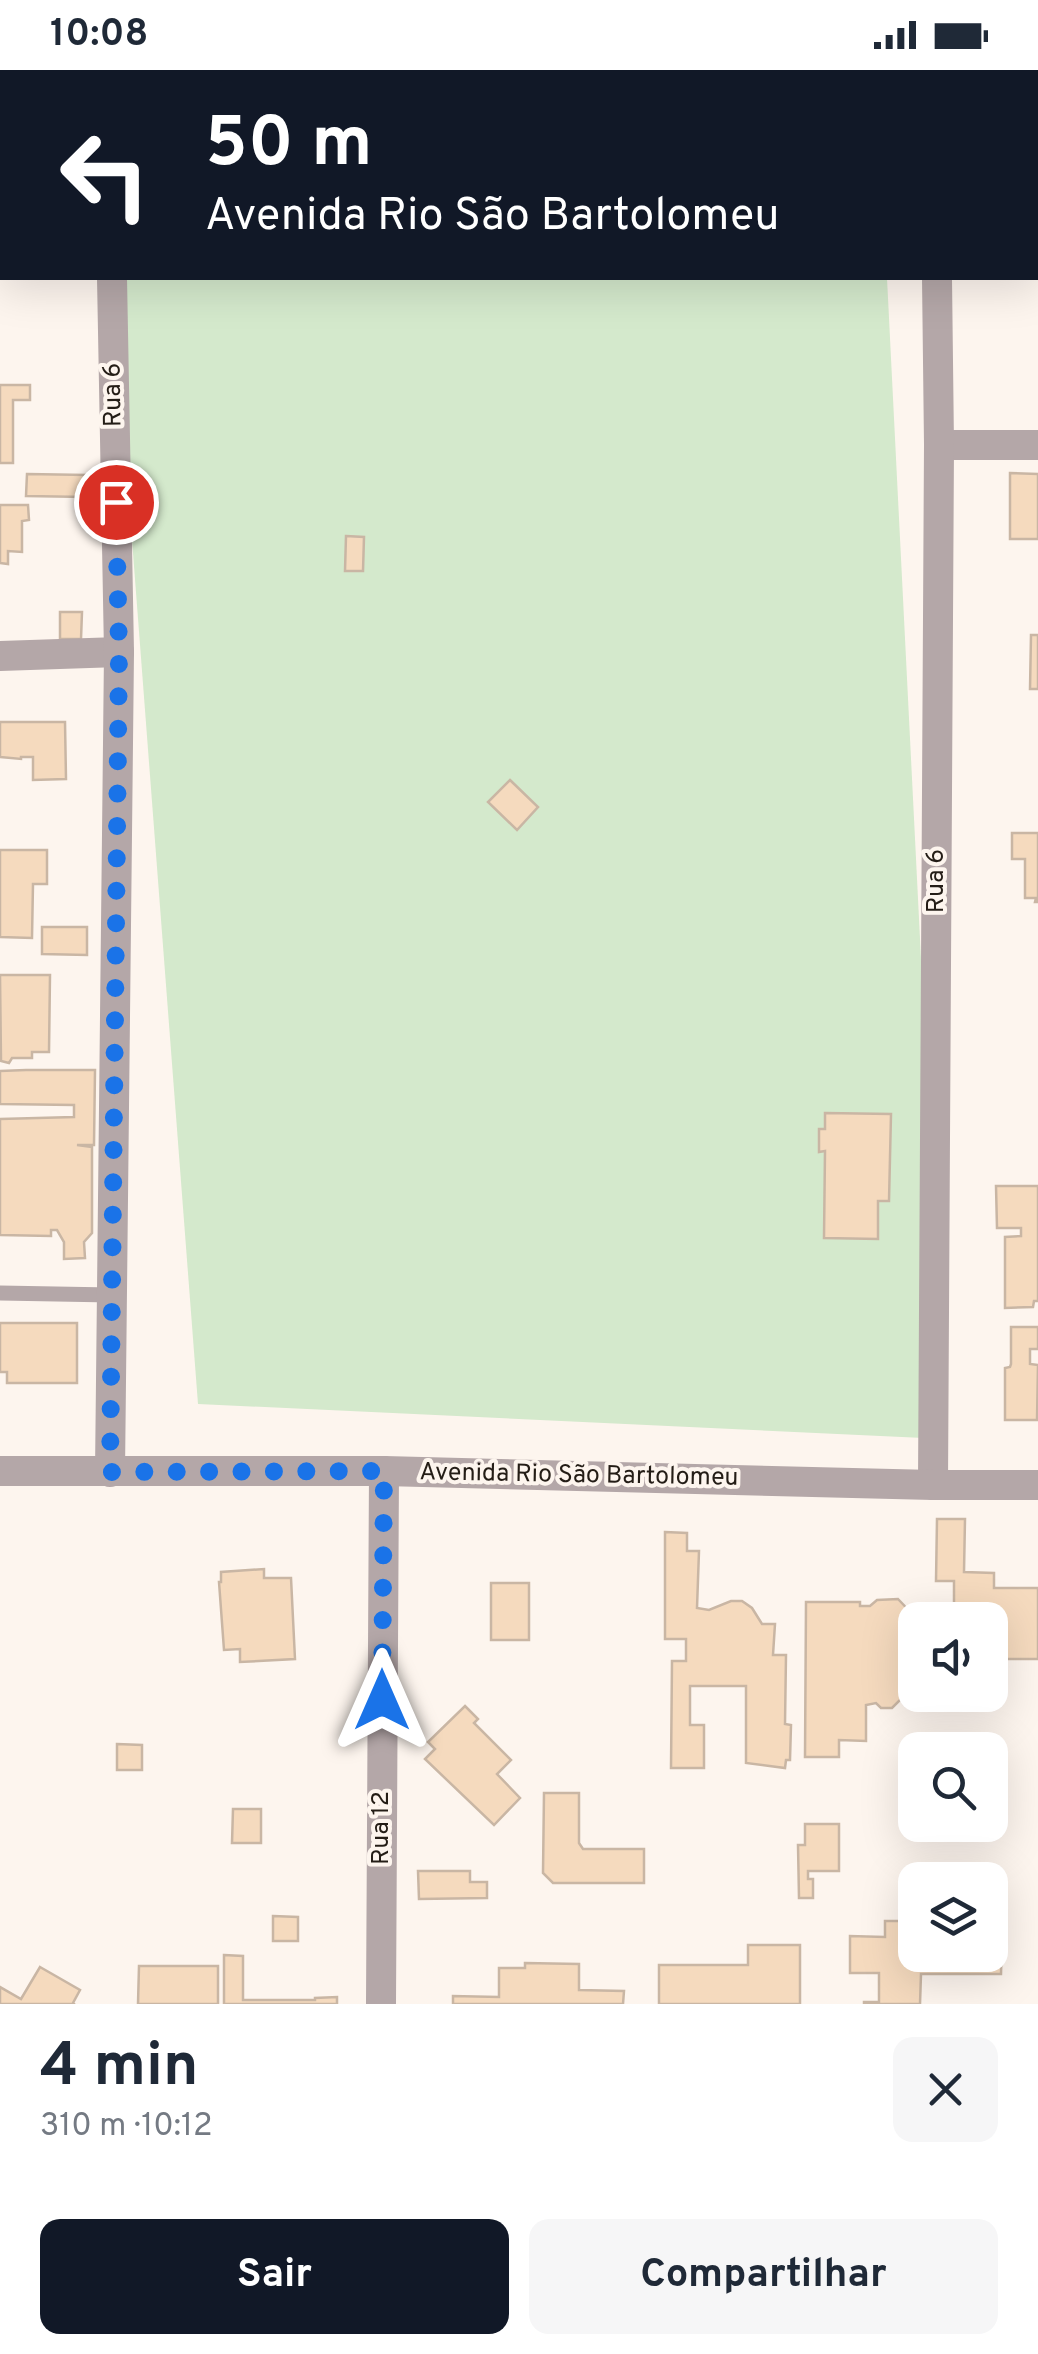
<!DOCTYPE html>
<html lang="pt">
<meta charset="utf-8">
<style>
body{margin:0;font-family:Overpass,sans-serif;background:#f6f6f7;color:#1f2937;height:100vh;display:flex;flex-direction:column;font-size:38px;white-space:nowrap}
*{box-sizing:border-box;margin:0}
p{font-size:32px;color:#747a83}
.icon{flex:none;width:55px;height:55px;fill:none;stroke:currentColor;stroke-width:2;stroke-linecap:round;stroke-linejoin:round}
.map{position:relative;height:1934px;overflow:hidden}
.sheet{display:flex;flex-direction:column;background:#fff;flex:1}
.sheet>*{flex:none}
.top-card{position:absolute;left:0px;top:0px;width:1040px;height:210px;box-shadow:0 10px 40px #0002;background:#111827;color:#fff;overflow:hidden}
.buttons{position:absolute;left:898px;top:1532px;display:grid;gap:20px}
.buttons a{display:grid;place-items:center;width:110px;height:110px;border-radius:20px;background:#fff;box-shadow:0 10px 40px #0002;font-size:50px}
.pin{position:absolute;display:grid;place-items:center;width:85px;height:85px;color:#fff;margin:-42px;border:5px solid #fff;border-radius:50%;box-shadow:0 2px 10px #0007}
.me{position:absolute;width:110px;margin:-55px;rotate:0deg;stroke-linejoin:round;filter:drop-shadow(0 0 8px #0008)}
.turn{display:flex;align-items:center;gap:35px;height:210px;padding:0 40px;font-size:45px}
.turn .icon{width:130px;height:130px;stroke-width:2.5}
.turn b{display:block;font-size:70px;line-height:85px}
.round{display:grid;place-items:center;flex:none;width:105px;height:105px;border-radius:20px;background:#f6f6f7}
.summary{display:flex;align-items:center;justify-content:space-between;height:170px;padding:0 40px}
h1{font-size:60px;font-weight:700;line-height:75px}
.primary-button{display:flex;gap:20px;margin-top:auto;padding:20px 40px}
.primary-button a{flex:1;height:115px;border-radius:20px;background:#111827;color:#fff;font-size:40px;font-weight:700;line-height:115px;text-align:center}
.primary-button a+a{background:#f6f6f7;color:#1f2937}
.status{display:flex;justify-content:space-between;align-items:center;height:70px;padding:0 50px;background:#fff;direction:ltr}
.status svg{height:28px;fill:currentColor}
.map>svg:first-child{display:block}
</style>
<div class="status"><b>10:08</b><svg viewBox="0 0 49 12"><path d="M0 12V9h3v3zM5 12V6h3v6zM10 12V3h3v9zM15 12V0h3v12zM26 1h20v11H26zM47 4h2v5h-2z"/></svg></div>
<div class="map">
<svg width="1038" height="1934" viewBox="0 0 1038 1934">
<rect width="100%" height="100%" fill="#fdf5ee"/>
<g fill="#d4e9cc">
<polygon points="0,0 877,0 877,2 2,2 2,154 0,154"/>
<polygon points="112,208 887,208 945,1369 198,1334"/>
</g>
<g fill="#f5dabe" stroke="#c9b6a4" stroke-width="2.5">
<polygon points="0,315 30,315 30,330 13,330 13,393 0,393"/>
<polygon points="1010,403 1038,404 1038,469 1010,469"/>
<polygon points="27,404 87,405 86,427 26,426"/>
<polygon points="0,435 28,435 29,450 22,451 22,482 8,481 8,494 0,493"/>
<polygon points="346,466 364,467 363,501 345,501"/>
<polygon points="60,542 82,542 81,569 60,569"/>
<polygon points="1031,565 1038,565 1038,619 1030,619"/>
<polygon points="0,652 65,652 66,709 33,710 33,687 21,687 21,689 0,687"/>
<polygon points="510,710 538,737 517,760 488,732"/>
<polygon points="1012,763 1038,763 1038,832 1035,832 1036,828 1025,828 1025,789 1012,789"/>
<polygon points="0,780 47,780 47,814 33,814 32,868 0,867"/>
<polygon points="42,857 87,857 87,885 42,884"/>
<polygon points="0,905 50,905 49,982 32,982 32,988 12,988 9,993 1,991"/>
<polygon points="26,1000 95,1000 94,1075 77,1075 92,1077 92,1163 84,1172 85,1188 64,1189 64,1172 57,1160 51,1160 51,1166 0,1165 0,1049 74,1047 74,1035 0,1034 0,1001"/>
<polygon points="825,1043 891,1044 889,1131 878,1131 878,1169 824,1168 825,1081 819,1082 819,1059 825,1059"/>
<polygon points="996,1116 1038,1116 1038,1231 1034,1231 1033,1237 1005,1238 1005,1167 1021,1166 1021,1158 997,1158"/>
<polygon points="0,1253 77,1253 77,1313 7,1313 7,1302 0,1302"/>
<polygon points="1011,1257 1038,1257 1038,1279 1030,1279 1030,1294 1038,1295 1037,1350 1005,1350 1005,1298 1010,1297 1011,1294"/>
<polygon points="937,1449 965,1449 964,1502 994,1503 994,1518 1038,1518 1038,1589 990,1589 990,1550 954,1550 954,1511 936,1511"/>
<polygon points="665,1462 687,1463 687,1481 699,1481 697,1538 709,1540 731,1531 742,1531 752,1538 762,1554 775,1554 773,1585 786,1585 785,1654 791,1655 790,1690 786,1690 785,1698 746,1693 746,1616 690,1616 690,1655 704,1655 704,1698 671,1698 672,1591 686,1591 686,1569 665,1569"/>
<polygon points="264,1499 264,1508 291,1508 295,1589 240,1592 240,1579 224,1580 219,1512 221,1512 221,1502"/>
<rect x="491" y="1513" width="38" height="57"/>
<polygon points="898,1529 917,1549 915,1550 915,1572 910,1577 911,1587 915,1592 915,1615 892,1638 881,1638 876,1633 866,1635 866,1671 839,1670 839,1687 805,1687 806,1532 860,1532 860,1536 870,1536 877,1530"/>
<polygon points="465,1636 478,1649 474,1653 511,1690 497,1704 520,1728 494,1755 425,1689 435,1679 428,1672"/>
<polygon points="948,1673 968,1674 968,1680 935,1680 935,1675"/>
<polygon points="117,1674 142,1675 142,1700 117,1700"/>
<polygon points="544,1723 579,1723 579,1773 583,1779 644,1779 644,1813 553,1813 543,1803"/>
<polygon points="233,1739 261,1739 261,1773 232,1773"/>
<polygon points="805,1754 839,1754 839,1801 808,1801 808,1809 813,1809 813,1828 799,1828 798,1775 805,1775"/>
<polygon points="418,1801 470,1801 470,1812 487,1812 487,1828 419,1829"/>
<polygon points="273,1846 298,1847 298,1871 273,1871"/>
<polygon points="885,1851 915,1851 915,1885 990,1885 990,1869 1002,1869 1001,1904 921,1904 920,1934 864,1934 864,1932 879,1932 879,1903 850,1903 850,1866 885,1867"/>
<polygon points="748,1875 800,1875 800,1934 659,1934 659,1895 748,1895"/>
<polygon points="224,1885 243,1886 243,1930 315,1930 315,1928 337,1927 337,1934 224,1934"/>
<polygon points="525,1893 579,1894 579,1920 624,1921 623,1934 453,1934 453,1926 499,1927 499,1898 525,1898"/>
<polygon points="139,1896 218,1896 218,1934 138,1934"/>
<polygon points="40,1897 80,1920 73,1933 74,1934 0,1934 0,1917 21,1929"/>
</g>
<g fill="none" stroke-linecap="round" stroke-linejoin="round">
<polyline stroke="#b4a7a8" stroke-width="15" points="0,1223 112,1225"/>
<g stroke="#b4a7a8" stroke-width="30">
<polyline points="935,0 935,2"/>
<polyline points="939,375 1038,375"/>
<polyline points="0,586 119,582"/>
<polyline points="110,1402 119,582 112,208"/>
<polyline points="933,1415 939,375 937,208"/>
<polyline points="381,1934 384,1401"/>
</g>
<polyline stroke="#b4a7a8" stroke-width="30" points="0,1401 384,1401 933,1415 1038,1415"/>
</g>
<g fill="none" stroke-linecap="round" stroke-linejoin="round">
<polyline stroke="#1a73e8" stroke-width="18" stroke-dasharray="0 32.4" points="116,432 119,582 110,1402 384,1401 382,1630"/>
</g>
<g text-anchor="middle" dominant-baseline="central" stroke-width="8" stroke-linejoin="round" paint-order="stroke">
<g font-size="25" fill="#241d16" stroke="#fdf5ee">
<text transform="translate(114 325) rotate(-91)">Rua 6</text>
<text transform="translate(937 811) rotate(-90)">Rua 6</text>
<text transform="translate(579 1406) rotate(1)">Avenida Rio São Bartolomeu</text>
<text transform="translate(382 1758) rotate(-90)">Rua 12</text>
</g>
</g>
</svg>
<div class="buttons">
<a><svg class="icon" aria-label="sound" viewBox="0 0 24 24"><path d="M4 9h4l5-4v14l-5-4H4zM17 9q2 3 0 6"/></svg></a>
<a><svg class="icon" aria-label="search" viewBox="0 0 24 24"><circle cx="10" cy="10" r="6"/><path d="M15 15l6 6"/></svg></a>
<a><svg class="icon" aria-label="layers" viewBox="0 0 24 24"><path d="M12 4l9 5-9 5-9-5zM3 14l9 5 9-5"/></svg></a>
</div>
<div class="pin" style="left:116px;top:432px;background:#d93025"><svg class="icon" aria-label="arrive" viewBox="0 0 24 24"><path d="M6 21V4h12l-3 4 3 4H6"/></svg></div>
<svg class="me" style="left:382px;top:1630px" viewBox="-20 -20 40 40"><path d="M0-17L14 15 0 8-14 15z" fill="#1a73e8" stroke="#fff" stroke-width="4"/></svg>
<div class="top-card">
<div class="turn"><svg class="icon" aria-label="left" viewBox="0 0 24 24"><path d="M17 20v-9H6M10 6l-5 5 5 5"/></svg><div><b>50 m</b>Avenida Rio São Bartolomeu</div></div>
</div>
</div>
<section class="sheet">
<div class="summary"><div><h1>4 min</h1><p>310 m · 10:12</p></div><a class="round"><svg class="icon" aria-label="close" viewBox="0 0 24 24"><path d="M6 6l12 12M18 6L6 18"/></svg></a></div>
<div class="primary-button"><a>Sair</a><a>Compartilhar</a></div>
</section>
